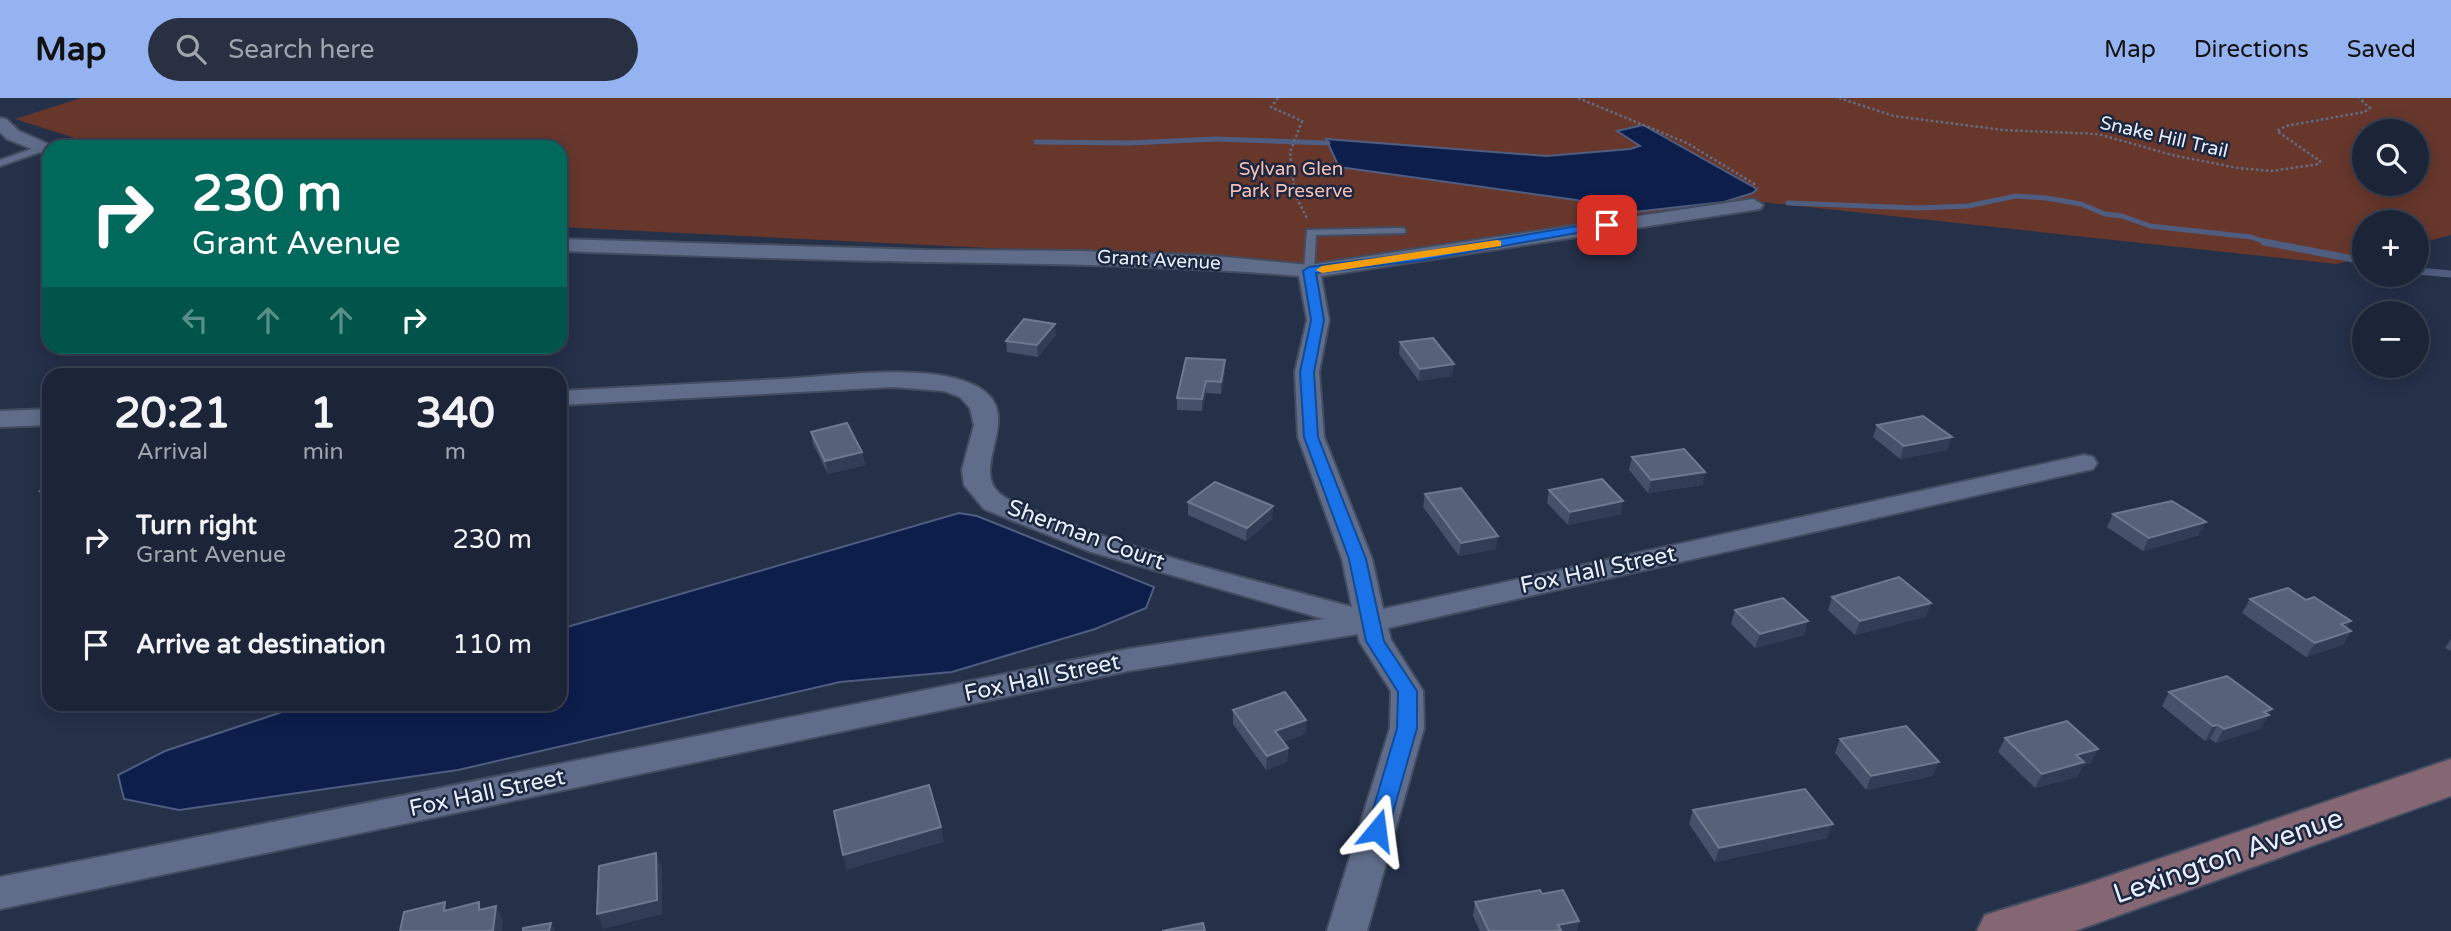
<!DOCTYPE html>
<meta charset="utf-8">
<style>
body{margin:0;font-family:"Varela Round",sans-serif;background:#293042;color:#f1f3f6;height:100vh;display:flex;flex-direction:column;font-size:26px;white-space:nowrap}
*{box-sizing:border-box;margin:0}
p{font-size:23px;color:#a0a4ad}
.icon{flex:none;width:38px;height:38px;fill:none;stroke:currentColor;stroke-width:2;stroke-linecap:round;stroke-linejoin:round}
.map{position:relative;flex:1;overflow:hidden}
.side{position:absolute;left:42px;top:270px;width:525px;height:343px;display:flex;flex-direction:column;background:#1c2437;border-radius:21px;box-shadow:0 4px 18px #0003,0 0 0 2px #3a4152}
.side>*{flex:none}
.banner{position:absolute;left:42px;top:42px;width:525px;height:214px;border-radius:21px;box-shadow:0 4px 18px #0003,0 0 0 2px #3a4152;background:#00695c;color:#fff;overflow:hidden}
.controls{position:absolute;left:2352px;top:21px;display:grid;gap:14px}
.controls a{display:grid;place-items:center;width:77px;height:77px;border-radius:50%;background:#1c2437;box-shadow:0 4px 18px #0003,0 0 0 2px #3a4152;font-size:35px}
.pin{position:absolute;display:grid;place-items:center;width:60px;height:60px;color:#fff;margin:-30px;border-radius:14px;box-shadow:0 4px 10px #0006}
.me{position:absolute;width:77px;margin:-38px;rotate:16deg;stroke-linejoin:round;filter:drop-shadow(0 0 5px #0008)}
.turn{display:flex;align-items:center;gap:24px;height:147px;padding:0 35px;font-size:32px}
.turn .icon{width:91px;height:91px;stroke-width:2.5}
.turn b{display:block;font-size:49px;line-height:60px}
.lanes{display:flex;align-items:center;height:66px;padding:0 35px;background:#0003;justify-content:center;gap:35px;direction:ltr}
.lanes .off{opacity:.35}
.eta{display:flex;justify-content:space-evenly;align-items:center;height:119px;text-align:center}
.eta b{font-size:42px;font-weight:800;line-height:49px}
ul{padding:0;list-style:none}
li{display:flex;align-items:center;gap:21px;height:105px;padding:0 35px}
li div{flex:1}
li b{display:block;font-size:26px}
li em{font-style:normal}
header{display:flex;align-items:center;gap:42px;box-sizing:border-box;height:98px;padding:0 35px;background:#95b2f1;color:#111}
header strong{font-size:33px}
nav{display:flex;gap:38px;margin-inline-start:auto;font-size:24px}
.search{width:490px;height:63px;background:#293042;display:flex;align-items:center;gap:18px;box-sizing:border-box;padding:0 24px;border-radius:38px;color:#a0a4ad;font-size:26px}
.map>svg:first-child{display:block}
</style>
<header>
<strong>Map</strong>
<div class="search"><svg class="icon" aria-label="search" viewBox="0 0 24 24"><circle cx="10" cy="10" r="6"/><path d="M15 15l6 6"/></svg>Search here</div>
<nav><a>Map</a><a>Directions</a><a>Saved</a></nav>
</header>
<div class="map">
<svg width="2451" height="833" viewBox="0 0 2451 833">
<rect width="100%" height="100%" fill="#253049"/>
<path fill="#67372c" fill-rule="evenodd" d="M81,0H2451V137L2417,146V124H2364V159L2336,166L1744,102L1333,167L560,129V49H103L15,21ZM2364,33H2417V86H2364Z"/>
<g fill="#0d1e4b" stroke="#4f5d80" stroke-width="2">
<polygon points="1643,27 1757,91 1753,95 1724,104 1634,114 1576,102 1339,69 1326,41 1547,58 1630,51 1640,48 1617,33"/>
<polygon points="959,415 977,418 1154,489 1146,510 1095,531 952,574 840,584 458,672 179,712 124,701 118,677 165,653 306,606 560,606 560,531"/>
</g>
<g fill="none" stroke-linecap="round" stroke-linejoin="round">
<g stroke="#4f5d80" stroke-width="5">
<polyline points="1036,44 1129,45 1216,41 1328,45"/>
<polyline points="1788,105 1918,110 1968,108 2016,98 2046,100 2081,106 2105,116 2122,118 2150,128 2251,139 2269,145"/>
</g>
<g stroke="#4f5d80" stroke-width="7">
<polyline points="2264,144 2364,163"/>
<polyline points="2417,173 2451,176"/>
</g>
<defs>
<g id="lane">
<polygon points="40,48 44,51 43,53 0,68 0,62"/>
<polygon points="1401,130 1405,131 1405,135 1316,137 1314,173 1309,176 1304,173 1307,132"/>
</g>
<g id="street">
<polygon points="0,20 6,21 19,33 55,49 49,49 49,58 7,41 0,34"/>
<path d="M1753,101L1763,107L1760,111L1321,178L1329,222L1319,274L1324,339L1372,461L1383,511L2084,357L2093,359L2097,365L2093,371L2084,373L1388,530L1391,542L1423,593L1424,630L1367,833H1327L1390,630L1391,593L1359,543L1358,536L1128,573L0,811V779L1128,551L1324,521L1088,453L984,411L964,387L962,372L974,327L970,310L960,299L944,293L893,289L560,307V293C634,289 708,285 782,281C834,278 930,264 976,288C1030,316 963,373 1004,399C1021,410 1045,416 1063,423C1156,460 1256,482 1352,509L1342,461L1298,339L1295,274L1307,222L1299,178C1175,167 1052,166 927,164C805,162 682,157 560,153V141L926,152L1081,153L1214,158L1309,167Z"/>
<polygon points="49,311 49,327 0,329 0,313"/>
</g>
<polygon id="secondary" points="2451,661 2451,698 2075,833 1977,833 1985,817 2086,786"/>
</defs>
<use href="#lane" stroke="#434c60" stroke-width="4"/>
<use href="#street" stroke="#434c60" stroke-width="4"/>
<use href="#secondary" stroke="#434c60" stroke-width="4"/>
<g stroke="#646d82" stroke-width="2.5" stroke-dasharray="2.5 2.5" stroke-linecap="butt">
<polyline points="1278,0 1271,9 1302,23 1290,54 1295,97 1307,120"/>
<polyline points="1578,0 1687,45 1756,87"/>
<polyline points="1839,0 1894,18 2003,32 2098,36 2172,57 2238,70 2272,73 2319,66 2320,63 2277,33 2286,28 2364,14 2370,10 2359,0"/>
</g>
<use href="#lane" fill="#606d8a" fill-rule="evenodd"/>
<use href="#street" fill="#606d8a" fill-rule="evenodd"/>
<use href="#secondary" fill="#856774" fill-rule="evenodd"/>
</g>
<g fill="#45516a">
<polygon points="1056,237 1038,259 1007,254 1006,243"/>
<polygon points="1400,244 1452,278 1419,283 1399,256"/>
<polygon points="1186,260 1225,274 1221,296 1206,295 1202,313 1177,312 1177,300"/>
<polygon points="1877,327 1947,352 1900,361 1873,339"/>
<polygon points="811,334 862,354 865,367 828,376 813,346"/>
<polygon points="1632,359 1705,374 1702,387 1648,395 1629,372"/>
<polygon points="49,384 49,406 48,406 40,393"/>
<polygon points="1549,392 1621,416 1568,427 1547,405"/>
<polygon points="1425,396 1496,451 1459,458 1423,409"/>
<polygon points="1188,404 1273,408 1272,421 1246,443 1188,417"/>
<polygon points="2113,416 2199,437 2143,453 2107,429"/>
<polygon points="1832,499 1931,505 1925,519 1855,537 1828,512"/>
<polygon points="2250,501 2347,530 2351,533 2343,547 2306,559 2242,515"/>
<polygon points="1735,512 1804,537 1755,550 1731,526"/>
<polygon points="2451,541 2451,553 2445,550"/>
<polygon points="2169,594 2272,611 2260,631 2216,645 2210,641 2205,643 2162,608"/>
<polygon points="1233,612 1306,622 1305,636 1283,644 1288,650 1287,664 1266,672 1233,626"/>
<polygon points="2005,640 2091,665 2083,668 2077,679 2035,690 1998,654"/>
<polygon points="1840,641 1933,678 1866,692 1835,655"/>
<polygon points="1693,712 1827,740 1715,764 1689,726"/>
<polygon points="1542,796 1577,833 1480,833 1473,818 1475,804"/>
</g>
<g fill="#313d56">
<polygon points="1055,226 1056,237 1038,259 1037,247"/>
<polygon points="1225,262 1225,274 1221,296 1221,284"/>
<polygon points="1454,266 1452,278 1419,283 1420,271"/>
<polygon points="1206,283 1206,295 1202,313 1202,301"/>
<polygon points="1952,339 1947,352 1900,361 1904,348"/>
<polygon points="862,354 865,367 828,376 825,363"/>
<polygon points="1705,374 1702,387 1648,395 1651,382"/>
<polygon points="1623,403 1621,416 1568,427 1570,414"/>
<polygon points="1273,408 1272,421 1246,443 1247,430"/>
<polygon points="2206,424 2199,437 2143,453 2149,440"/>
<polygon points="1498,438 1496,451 1459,458 1461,445"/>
<polygon points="1931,505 1925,519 1855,537 1860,523"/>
<polygon points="1808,523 1804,537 1755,550 1760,536"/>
<polygon points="2351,523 2343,536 2351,533 2343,547 2306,559 2315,545 2341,526"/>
<polygon points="2272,611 2260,631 2216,645 2224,631 2264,614"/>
<polygon points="1306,622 1305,636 1275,647 1275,633"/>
<polygon points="2218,627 2210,641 2205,643 2213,628"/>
<polygon points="1288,650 1287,664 1266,672 1267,658"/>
<polygon points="2098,651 2091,665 2083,668 2077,679 2035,690 2042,676 2076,657"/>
<polygon points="1939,664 1933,678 1866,692 1871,678"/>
<polygon points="1833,726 1827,740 1715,764 1719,750"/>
<polygon points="941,729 944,744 846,772 843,757"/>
<polygon points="656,755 662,769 662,816 603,831 597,816"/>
<polygon points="496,808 503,822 502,833 488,833"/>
<polygon points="1579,823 1577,833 1554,833 1558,827"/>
<polygon points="551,825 555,833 549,833"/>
</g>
<g fill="#57627a" stroke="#6e788e" stroke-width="2">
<polygon points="1024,221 1055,226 1037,247 1006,243"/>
<polygon points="1433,240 1454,266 1420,271 1400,244"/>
<polygon points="1186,260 1225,262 1221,284 1206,283 1202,301 1177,300"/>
<polygon points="1923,318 1952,339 1904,348 1877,327"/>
<polygon points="847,325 862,354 825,363 811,334"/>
<polygon points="1684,351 1705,374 1651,382 1632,359"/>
<polygon points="1602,381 1623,403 1570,414 1549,392"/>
<polygon points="49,384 49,393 40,393"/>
<polygon points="1215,384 1273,408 1247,430 1188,404"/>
<polygon points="1461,390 1498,438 1461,445 1425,396"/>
<polygon points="2172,403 2206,424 2149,440 2113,416"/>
<polygon points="1899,479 1931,505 1860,523 1832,499"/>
<polygon points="2288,490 2306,502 2314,499 2351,523 2341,526 2351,533 2315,545 2250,501"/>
<polygon points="1783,500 1808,523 1760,536 1735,512"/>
<polygon points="2227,578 2272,611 2264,614 2269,617 2224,631 2218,627 2213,628 2169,594"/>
<polygon points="1285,594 1306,622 1275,633 1288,650 1267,658 1233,612"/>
<polygon points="2067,623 2098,651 2076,657 2084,664 2042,676 2005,640"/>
<polygon points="1906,628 1939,664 1871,678 1840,641"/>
<polygon points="929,687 941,729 843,757 834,713"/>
<polygon points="1805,691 1833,726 1719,750 1693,712"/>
<polygon points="656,755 657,802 597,816 599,768"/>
<polygon points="1540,792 1542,796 1563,792 1579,823 1558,827 1561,832 1554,833 1489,833 1475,804"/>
<polygon points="445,804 444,813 479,804 479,812 496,808 493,832 488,833 400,833 404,814"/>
<polygon points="551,825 549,833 523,833 523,830"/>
<polygon points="1203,825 1205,833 1162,833"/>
</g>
<polygon fill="#1a73e8" stroke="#114b97" stroke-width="2" points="1607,123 1613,127 1611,129 1424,162 1316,175 1324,222 1314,274 1318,339 1366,461 1384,543 1417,593 1417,630 1388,732 1384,737 1377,740 1370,737 1367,732 1397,630 1398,594 1366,543 1349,461 1304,339 1300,274 1311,222 1303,173 1309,169 1424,154"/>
<polygon fill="#f59e0b" points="1497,142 1501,143 1501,148 1322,175 1316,172 1322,168"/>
<g text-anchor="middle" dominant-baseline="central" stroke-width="5" stroke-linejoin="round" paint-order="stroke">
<g font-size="19" fill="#e9effc" stroke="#1b263f">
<text transform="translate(2164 39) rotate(13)">Snake Hill Trail</text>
<text transform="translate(1159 162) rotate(3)">Grant Avenue</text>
</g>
<g font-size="19" fill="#f9bfb2" stroke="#1b263f">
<text x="1291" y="71">Sylvan Glen<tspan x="1291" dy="22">Park Preserve</tspan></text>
</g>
<g font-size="23" fill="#e9effc" stroke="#1b263f">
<text transform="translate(1086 437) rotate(20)">Sherman Court</text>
<text transform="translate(1598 472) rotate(-12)">Fox Hall Street</text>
<text transform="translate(1042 580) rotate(-12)">Fox Hall Street</text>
<text transform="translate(487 695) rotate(-12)">Fox Hall Street</text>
</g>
<g font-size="28" fill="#e9effc" stroke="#1b263f">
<text transform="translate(2228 758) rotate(-19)">Lexington Avenue</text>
</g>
</g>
</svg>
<div class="controls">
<a><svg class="icon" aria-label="search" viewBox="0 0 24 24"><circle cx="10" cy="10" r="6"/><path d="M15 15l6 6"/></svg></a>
<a>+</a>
<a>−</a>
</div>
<div class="pin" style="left:1607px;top:127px;background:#d93025"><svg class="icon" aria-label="arrive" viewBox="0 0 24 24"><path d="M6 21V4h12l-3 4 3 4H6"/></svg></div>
<svg class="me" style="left:1377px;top:732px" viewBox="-20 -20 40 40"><path d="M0-17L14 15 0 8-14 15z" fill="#1a73e8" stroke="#fff" stroke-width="4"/></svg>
<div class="banner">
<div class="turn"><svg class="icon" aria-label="right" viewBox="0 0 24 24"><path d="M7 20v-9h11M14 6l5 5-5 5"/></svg><div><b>230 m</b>Grant Avenue</div></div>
<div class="lanes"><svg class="icon off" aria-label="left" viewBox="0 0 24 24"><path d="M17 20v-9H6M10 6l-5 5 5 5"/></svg><svg class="icon off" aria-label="ahead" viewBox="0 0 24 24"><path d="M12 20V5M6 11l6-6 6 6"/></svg><svg class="icon off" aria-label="ahead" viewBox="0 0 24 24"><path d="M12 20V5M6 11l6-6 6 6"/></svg><svg class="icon" aria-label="right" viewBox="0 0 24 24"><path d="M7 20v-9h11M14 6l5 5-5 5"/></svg></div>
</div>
<section class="side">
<div class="eta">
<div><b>20:21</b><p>Arrival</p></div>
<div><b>1</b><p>min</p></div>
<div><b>340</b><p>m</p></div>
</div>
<ul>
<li><svg class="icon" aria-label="right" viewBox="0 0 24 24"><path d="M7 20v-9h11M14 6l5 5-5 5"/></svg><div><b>Turn right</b><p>Grant Avenue</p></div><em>230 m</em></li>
<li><svg class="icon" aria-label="arrive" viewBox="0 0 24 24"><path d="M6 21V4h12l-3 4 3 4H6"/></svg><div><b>Arrive at destination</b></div><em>110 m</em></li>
</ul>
</section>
</div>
